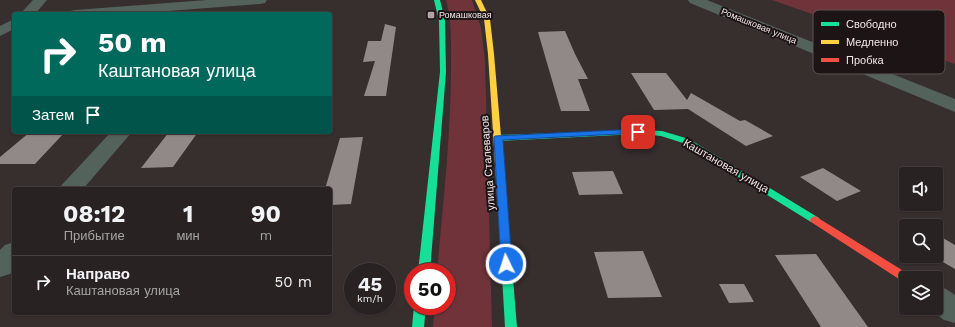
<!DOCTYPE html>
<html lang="ru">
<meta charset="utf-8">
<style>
body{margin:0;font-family:"Work Sans",sans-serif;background:#352f2f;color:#f1f3f6;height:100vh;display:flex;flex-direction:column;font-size:15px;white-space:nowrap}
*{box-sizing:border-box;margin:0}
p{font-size:13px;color:#a5a4a5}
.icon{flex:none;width:22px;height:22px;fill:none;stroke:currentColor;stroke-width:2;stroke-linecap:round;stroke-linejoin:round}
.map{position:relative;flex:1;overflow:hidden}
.drawer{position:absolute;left:12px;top:187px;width:320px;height:128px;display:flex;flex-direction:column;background:#292222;border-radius:4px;box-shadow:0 1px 3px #0004,0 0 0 1px #453f40}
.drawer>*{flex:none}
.banner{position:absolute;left:12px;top:12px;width:320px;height:122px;border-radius:4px;box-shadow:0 1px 3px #0004,0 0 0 1px #453f40;background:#00695c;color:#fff;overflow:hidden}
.fabs{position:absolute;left:899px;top:167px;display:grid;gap:8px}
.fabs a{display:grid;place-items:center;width:44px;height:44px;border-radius:4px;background:#292222;box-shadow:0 1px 3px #0004,0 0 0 1px #453f40;font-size:20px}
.speed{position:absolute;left:344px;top:263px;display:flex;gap:8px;font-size:20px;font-weight:700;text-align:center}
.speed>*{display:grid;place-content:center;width:52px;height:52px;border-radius:50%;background:#292222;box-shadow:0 1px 3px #0004,0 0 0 1px #453f40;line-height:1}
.speed small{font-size:10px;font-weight:400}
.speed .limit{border:6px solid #d22;background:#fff;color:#111}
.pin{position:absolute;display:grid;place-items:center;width:34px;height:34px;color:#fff;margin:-17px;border-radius:8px;box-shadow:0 2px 6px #0006}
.me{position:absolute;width:44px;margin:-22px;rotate:356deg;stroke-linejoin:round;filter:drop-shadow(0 0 3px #0008)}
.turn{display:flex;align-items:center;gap:14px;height:84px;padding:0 20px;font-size:18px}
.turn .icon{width:52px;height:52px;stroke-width:2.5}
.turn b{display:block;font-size:28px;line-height:34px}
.then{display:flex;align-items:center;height:38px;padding:0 20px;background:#0003;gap:8px;font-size:15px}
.eta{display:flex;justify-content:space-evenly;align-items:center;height:68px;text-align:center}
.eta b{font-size:24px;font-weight:700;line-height:28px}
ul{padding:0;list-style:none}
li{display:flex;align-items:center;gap:12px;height:52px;padding:0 20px;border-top:1px solid #453f40}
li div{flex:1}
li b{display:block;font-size:15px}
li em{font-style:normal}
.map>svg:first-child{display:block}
</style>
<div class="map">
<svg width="955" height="327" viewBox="0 0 955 327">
<rect width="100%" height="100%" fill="#372e2e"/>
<g fill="#703339">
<path d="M446,0H472L481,28L485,61L492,327H433L435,306H447V272H437C443,204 451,135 451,67C451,45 452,21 446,0Z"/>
<polygon points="772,0 955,0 955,64"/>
</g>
<g fill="#918888">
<polygon points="385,24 396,27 386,96 364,96 375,61 363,62 368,41 381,41"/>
<polygon points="565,31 575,54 588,79 578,79 590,111 561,111 538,32"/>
<polygon points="631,73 666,73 687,100 691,93 740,121 745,120 773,136 746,146 688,109 654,110"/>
<polygon points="30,132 65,132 35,164 0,164 0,157"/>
<polygon points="169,132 198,132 173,167 141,168"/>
<polygon points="363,137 351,204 330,205 330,189 325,189 340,138"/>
<polygon points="823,168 861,191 837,201 800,177"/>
<polygon points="613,171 623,194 579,195 572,172"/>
<polygon points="936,234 955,245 955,269 936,258"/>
<polygon points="643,251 662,297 608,298 594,252"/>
<polygon points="816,254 868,327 821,327 775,255"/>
<polygon points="719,284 744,284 754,302 729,303"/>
</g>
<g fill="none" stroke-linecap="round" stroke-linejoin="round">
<g fill="#54625c" fill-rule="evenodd">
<polygon points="33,0 47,0 35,14 20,14"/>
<polygon points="207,0 267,0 265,3 260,4 129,14 68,14 70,11 75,10"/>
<polygon points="688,0 707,0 955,99 955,112 690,3"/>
<polygon points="14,19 14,29 0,36 0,26"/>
<polygon points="111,132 132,132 83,189 58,189"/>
<polygon points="14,242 14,270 10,274 0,277 0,250 5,245"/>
<polygon points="936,285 946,289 955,295 955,323 944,320 929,308 936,308"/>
</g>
<g fill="#16e098" fill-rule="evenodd">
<polygon points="434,0 440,0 445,21 446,72 430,272 418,272 440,72 439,21"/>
<polygon points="638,130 662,131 689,139 819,218 820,220 819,222 811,222 683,143 661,136 638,134 498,141 494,138 498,135"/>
<polygon points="505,238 509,239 510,242 517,327 505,327 500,242 501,239"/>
<polygon points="414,306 426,306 424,327 412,327"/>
</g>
<polygon fill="#ffcf43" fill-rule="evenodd" points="475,0 481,0 490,19 494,54 510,242 509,245 505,246 501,245 500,242 488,54 484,19"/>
<polygon fill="#f24e42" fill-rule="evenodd" points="815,216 910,275 912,278 906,278 906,282 902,281 811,222 810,220 811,218"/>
</g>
<polygon fill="#1a73e8" stroke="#114b97" points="638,129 642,132 640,133 503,140 512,264 511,267 506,268 502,267 501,264 494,138 495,136"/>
<rect fill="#b0a5a5" stroke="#1d1515" stroke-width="1.5" x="427" y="11" width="8" height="8" rx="2"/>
<g text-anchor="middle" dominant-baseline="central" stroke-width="4" stroke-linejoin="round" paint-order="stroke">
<g font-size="9" fill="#f1e5e5" stroke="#1d1515" text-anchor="start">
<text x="439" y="15">Ромашковая</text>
</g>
<g font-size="9" fill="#f1e5e5" stroke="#1d1515">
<text transform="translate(759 26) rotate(22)">Ромашковая улица</text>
</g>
<g font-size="11" fill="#f1e5e5" stroke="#1d1515">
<text transform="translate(488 163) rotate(-94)">улица Сталеваров</text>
<text transform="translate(726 166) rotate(30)">Каштановая улица</text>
</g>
</g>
<rect x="813" y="10" width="132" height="64" rx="6" fill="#1d1515" stroke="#5d5353" stroke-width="1"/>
<rect x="821" y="22" width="18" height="4" fill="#16e098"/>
<rect x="821" y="40" width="18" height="4" fill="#ffcf43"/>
<rect x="821" y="58" width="18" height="4" fill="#f24e42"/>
<g font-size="11" fill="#f1e5e5">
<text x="846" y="28">Свободно</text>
<text x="846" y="46">Медленно</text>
<text x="846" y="64">Пробка</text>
</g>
</svg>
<div class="fabs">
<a><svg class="icon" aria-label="sound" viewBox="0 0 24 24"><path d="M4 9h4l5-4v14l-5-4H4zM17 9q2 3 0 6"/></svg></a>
<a><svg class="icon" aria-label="search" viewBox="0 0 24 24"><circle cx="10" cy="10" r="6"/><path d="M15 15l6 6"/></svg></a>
<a><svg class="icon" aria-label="layers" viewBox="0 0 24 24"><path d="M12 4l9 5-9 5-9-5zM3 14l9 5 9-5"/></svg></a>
</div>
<div class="speed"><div>45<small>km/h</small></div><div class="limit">50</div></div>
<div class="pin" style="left:638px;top:132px;background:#d93025"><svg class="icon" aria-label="arrive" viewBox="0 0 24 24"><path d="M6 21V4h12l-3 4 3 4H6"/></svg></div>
<svg class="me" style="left:506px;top:264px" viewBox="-20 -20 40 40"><circle r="17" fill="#1a73e8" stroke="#fff" stroke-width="3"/><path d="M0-11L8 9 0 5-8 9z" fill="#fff"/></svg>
<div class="banner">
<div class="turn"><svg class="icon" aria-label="right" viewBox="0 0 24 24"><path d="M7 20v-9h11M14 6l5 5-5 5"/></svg><div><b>50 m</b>Каштановая улица</div></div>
<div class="then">Затем<svg class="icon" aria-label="arrive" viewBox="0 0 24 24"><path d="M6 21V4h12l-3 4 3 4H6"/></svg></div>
</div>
<section class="drawer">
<div class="eta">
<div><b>08:12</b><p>Прибытие</p></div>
<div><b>1</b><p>мин</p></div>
<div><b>90</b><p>m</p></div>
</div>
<ul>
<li><svg class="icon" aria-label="right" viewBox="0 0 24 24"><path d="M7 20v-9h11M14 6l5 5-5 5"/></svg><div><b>Направо</b><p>Каштановая улица</p></div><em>50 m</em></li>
</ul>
</section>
</div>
